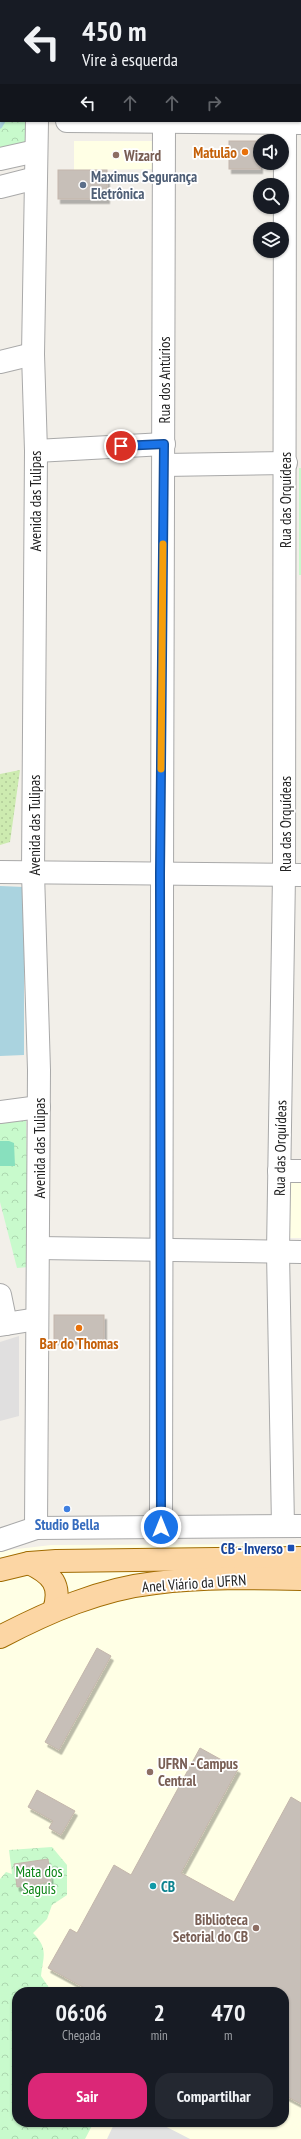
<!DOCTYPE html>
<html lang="pt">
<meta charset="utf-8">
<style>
body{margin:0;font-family:"PT Sans Narrow",sans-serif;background:#242831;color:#f1f3f6;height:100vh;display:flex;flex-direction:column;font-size:15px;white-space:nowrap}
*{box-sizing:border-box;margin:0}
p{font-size:13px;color:#9ea1a6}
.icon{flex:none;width:22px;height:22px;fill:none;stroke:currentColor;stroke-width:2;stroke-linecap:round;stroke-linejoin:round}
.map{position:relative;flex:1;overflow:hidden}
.side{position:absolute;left:12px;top:1987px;width:277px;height:140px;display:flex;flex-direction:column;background:#171b24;border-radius:16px;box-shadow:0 1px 3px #0004}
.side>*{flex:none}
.banner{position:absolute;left:0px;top:0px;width:301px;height:122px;box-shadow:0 1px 3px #0004;background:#171b24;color:#f1f3f6;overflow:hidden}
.controls{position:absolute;left:253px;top:134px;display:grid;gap:8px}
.controls a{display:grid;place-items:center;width:36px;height:36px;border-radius:50%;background:#171b24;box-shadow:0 1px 3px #0004;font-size:20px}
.pin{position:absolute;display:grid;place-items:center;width:34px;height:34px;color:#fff;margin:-17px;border:2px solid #fff;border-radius:50%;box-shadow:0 1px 4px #0007}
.me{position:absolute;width:44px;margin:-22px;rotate:0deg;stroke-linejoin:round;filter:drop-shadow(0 0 3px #0008)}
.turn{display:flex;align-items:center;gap:14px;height:84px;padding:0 16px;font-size:18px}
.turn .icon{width:52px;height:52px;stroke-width:2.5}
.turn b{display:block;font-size:28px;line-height:34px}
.lanes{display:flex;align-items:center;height:38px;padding:0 16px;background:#0003;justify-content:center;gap:20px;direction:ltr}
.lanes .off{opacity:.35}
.eta{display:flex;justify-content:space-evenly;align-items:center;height:68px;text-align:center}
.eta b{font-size:24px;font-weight:700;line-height:28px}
.primary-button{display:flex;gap:8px;margin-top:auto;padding:8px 16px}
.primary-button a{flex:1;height:46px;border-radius:16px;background:#db2777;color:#fff;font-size:16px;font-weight:700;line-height:46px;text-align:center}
.primary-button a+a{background:#242831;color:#f1f3f6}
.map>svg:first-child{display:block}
</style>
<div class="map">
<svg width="301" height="2139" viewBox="0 0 301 2139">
<defs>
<pattern id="grass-dots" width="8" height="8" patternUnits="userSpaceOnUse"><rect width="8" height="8" fill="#cdebb0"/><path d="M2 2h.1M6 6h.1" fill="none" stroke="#b0c997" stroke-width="1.8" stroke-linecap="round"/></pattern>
<pattern id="park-crowns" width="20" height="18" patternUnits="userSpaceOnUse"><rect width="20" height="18" fill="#c8facc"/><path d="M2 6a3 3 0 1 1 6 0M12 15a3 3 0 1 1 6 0" fill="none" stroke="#acd6af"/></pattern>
<filter id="shadow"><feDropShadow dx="2.5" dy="4.5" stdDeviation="0" flood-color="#0004"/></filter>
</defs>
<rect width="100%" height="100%" fill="#f2efe9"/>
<polygon fill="#e0dfdf" points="19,1336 19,1416 0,1421 0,1342"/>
<g fill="#ffffe5" fill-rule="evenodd">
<polygon points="74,141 158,141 158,169 74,170"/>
<rect x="289" y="1179" width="12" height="59"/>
<path d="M301,1544V2139H0V1551L51,1545ZM17,1992H284V2122H17Z"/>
</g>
<polygon fill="url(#grass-dots)" points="20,770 10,842 0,845 0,774"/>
<g fill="url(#park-crowns)">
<polygon points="0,0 28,0 1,1 1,121 27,121 26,149 0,154"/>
<polygon points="58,0 188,0 192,1 58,1"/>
<rect x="300" y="26" width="1" height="80"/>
<rect x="299" y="468" width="2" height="107"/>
<polygon points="26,1115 29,1267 17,1268 0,1202 0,1120"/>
<path d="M52,1847L67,1865V1895L52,1905L47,1919L33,1933C49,1949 43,1957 41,1976L52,1992H17V2122H94L85,2139H0V1879L6,1872L12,1874L9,1850Z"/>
</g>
<polygon fill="#88e0be" points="0,1141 9,1141 14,1143 15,1166 0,1166"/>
<polygon fill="#e2e2e2" points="115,2122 157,2122 190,2139 107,2139"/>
<polygon fill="#aad3df" points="0,886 24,887 24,1055 0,1056"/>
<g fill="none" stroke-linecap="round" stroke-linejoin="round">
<g stroke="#aad3df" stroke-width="5">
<polyline points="0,37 1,38"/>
<polyline points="0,126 3,121"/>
</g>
</g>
<g fill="#c7bfb8" stroke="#c4b6ab" filter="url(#shadow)">
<rect x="229" y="141" width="31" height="28"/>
<rect x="58" y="170" width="49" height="29"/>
<rect x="54" y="1315" width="50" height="25"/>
<polygon points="97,1648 111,1656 59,1750 45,1742"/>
<polygon points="200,1748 238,1769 181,1873 234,1902 291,1797 301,1803 301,2104 284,2095 284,1992 92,1992 48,1968 70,1929 77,1933 114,1865 131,1875"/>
<polygon points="37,1790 75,1811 61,1835 49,1828 53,1821 28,1807"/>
<polygon points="48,1859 51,1882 17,1887 14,1864"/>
</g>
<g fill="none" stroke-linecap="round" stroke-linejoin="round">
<defs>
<g id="minor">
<polyline points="39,1 39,0"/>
<polyline points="67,121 301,123"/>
<polyline points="0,159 36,151"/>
<polyline points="0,187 36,178"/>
<polyline points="0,362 33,354"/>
<polyline points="36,451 164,444"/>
<polyline points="164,465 286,463"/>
<polyline points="0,872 301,875"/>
<polyline points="0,1112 39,1107"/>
<polyline points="279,1171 301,1171"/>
<polyline points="39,1248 301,1252"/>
<polyline points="0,1295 6,1324"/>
<polyline points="0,1325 37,1319"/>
<polyline points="283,1526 278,1252 284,875 285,123"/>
<path d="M161,1527C160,1059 164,590 164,122"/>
<polyline points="36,1528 39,1070 33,873 36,451 33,354 37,121"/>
<polyline points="0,1540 36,1528 301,1526"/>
</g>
<g id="major">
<polyline points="224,0 229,1"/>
<polyline points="300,16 301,16"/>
<path d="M29,1563C52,1574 62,1585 54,1610"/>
<polyline points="0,1570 29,1563 56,1561 301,1558"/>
<path d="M0,1637C48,1612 100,1589 155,1583C203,1577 252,1578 301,1579"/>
</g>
</defs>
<use href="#minor" stroke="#a9a9a9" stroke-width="24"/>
<use href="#major" stroke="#a06b00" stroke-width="24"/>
<use href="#minor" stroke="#fff" stroke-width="22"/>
<use href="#major" stroke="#fcd6a4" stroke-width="22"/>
</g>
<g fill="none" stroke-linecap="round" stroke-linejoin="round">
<defs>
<polyline id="route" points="121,446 164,444 160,874 161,1527"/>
</defs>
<use href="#route" stroke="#114b97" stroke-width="10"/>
<use href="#route" stroke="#1a73e8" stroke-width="7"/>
<polyline stroke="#f59e0b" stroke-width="7" points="161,769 163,544"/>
</g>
<g fill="#e8710a" stroke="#fff" stroke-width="1.5">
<circle cx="245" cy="152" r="4"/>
<circle cx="79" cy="1328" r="4"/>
</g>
<g fill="#8d6e63" stroke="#fff" stroke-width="1.5">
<circle cx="116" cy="155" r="4"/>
<circle cx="150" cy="1772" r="4"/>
<circle cx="256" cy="1928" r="4"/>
</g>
<circle fill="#5c6f8a" stroke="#fff" stroke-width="1.5" cx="83" cy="185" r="4"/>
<circle fill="#3f7fe0" stroke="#fff" stroke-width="1.5" cx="67" cy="1509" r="4"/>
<rect fill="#1a4fb4" stroke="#fff" stroke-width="1.5" x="287" y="1544" width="8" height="8" rx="2"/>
<circle fill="#0f9aa8" stroke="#fff" stroke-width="1.5" cx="153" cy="1886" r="4"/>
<g text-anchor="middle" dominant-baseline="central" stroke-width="3.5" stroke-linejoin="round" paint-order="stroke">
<g font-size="15" font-weight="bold" fill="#c56008" stroke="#fff" text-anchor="end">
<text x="237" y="152">Matulão</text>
<text x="79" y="1343" text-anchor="middle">Bar do Thomas</text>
</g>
<g font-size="15" font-weight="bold" fill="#785e54" stroke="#fff" text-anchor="start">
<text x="124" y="155">Wizard</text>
<text x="158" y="1763">UFRN - Campus<tspan x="158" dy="17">Central</tspan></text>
<text x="248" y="1919" text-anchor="end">Biblioteca<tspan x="248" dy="17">Setorial do CB</tspan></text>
</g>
<g font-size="15" font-weight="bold" fill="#4e5e75" stroke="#fff" text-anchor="start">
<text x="91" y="176">Maximus Segurança<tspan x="91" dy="17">Eletrônica</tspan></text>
</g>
<g font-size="15" fill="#222" stroke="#fff">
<text transform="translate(164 380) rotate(-90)">Rua dos Antúrios</text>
<text transform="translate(285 500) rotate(-90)">Rua das Orquídeas</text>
<text transform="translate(35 501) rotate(-90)">Avenida das Tulipas</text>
<text transform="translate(285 824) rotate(-90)">Rua das Orquídeas</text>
<text transform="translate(34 825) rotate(-90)">Avenida das Tulipas</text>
<text transform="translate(39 1148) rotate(-90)">Avenida das Tulipas</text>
<text transform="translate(280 1148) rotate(-89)">Rua das Orquídeas</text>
<text transform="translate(194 1583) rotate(-4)">Anel Viário da UFRN</text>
</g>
<g font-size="15" font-weight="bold" fill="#366cbe" stroke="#fff">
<text x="67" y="1524">Studio Bella</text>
</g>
<g font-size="15" font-weight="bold" fill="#164399" stroke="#fff" text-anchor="end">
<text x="283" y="1548">CB - Inverso</text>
</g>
<g font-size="15" fill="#0c8416" stroke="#fff">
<text x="39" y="1871">Mata dos<tspan x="39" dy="17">Saguis</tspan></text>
</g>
<g font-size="15" font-weight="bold" fill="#0d838f" stroke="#fff" text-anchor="start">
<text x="161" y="1886">CB</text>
</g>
</g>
</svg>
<div class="controls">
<a><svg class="icon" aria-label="sound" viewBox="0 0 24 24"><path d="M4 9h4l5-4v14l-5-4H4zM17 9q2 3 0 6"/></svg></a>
<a><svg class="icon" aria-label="search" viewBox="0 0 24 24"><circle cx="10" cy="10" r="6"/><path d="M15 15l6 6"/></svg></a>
<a><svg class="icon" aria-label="layers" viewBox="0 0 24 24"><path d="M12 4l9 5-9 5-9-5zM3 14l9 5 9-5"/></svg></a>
</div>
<div class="pin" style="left:121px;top:446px;background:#d93025"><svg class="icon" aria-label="arrive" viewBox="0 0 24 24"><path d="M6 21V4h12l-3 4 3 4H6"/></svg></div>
<svg class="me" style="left:161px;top:1527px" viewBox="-20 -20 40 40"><circle r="17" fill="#1a73e8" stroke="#fff" stroke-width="3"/><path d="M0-11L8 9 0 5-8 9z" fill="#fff"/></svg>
<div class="banner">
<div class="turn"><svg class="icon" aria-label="left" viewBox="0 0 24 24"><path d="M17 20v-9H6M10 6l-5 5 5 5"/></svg><div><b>450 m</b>Vire à esquerda</div></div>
<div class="lanes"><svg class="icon" aria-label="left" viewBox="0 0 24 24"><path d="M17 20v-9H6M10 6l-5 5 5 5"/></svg><svg class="icon off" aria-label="ahead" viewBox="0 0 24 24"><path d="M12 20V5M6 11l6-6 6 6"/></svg><svg class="icon off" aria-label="ahead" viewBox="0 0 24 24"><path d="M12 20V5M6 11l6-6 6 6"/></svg><svg class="icon off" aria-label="right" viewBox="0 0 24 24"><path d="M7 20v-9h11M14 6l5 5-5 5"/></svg></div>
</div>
<section class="side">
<div class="eta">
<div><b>06:06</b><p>Chegada</p></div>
<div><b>2</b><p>min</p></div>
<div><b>470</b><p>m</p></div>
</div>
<div class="primary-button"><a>Sair</a><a>Compartilhar</a></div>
</section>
</div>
